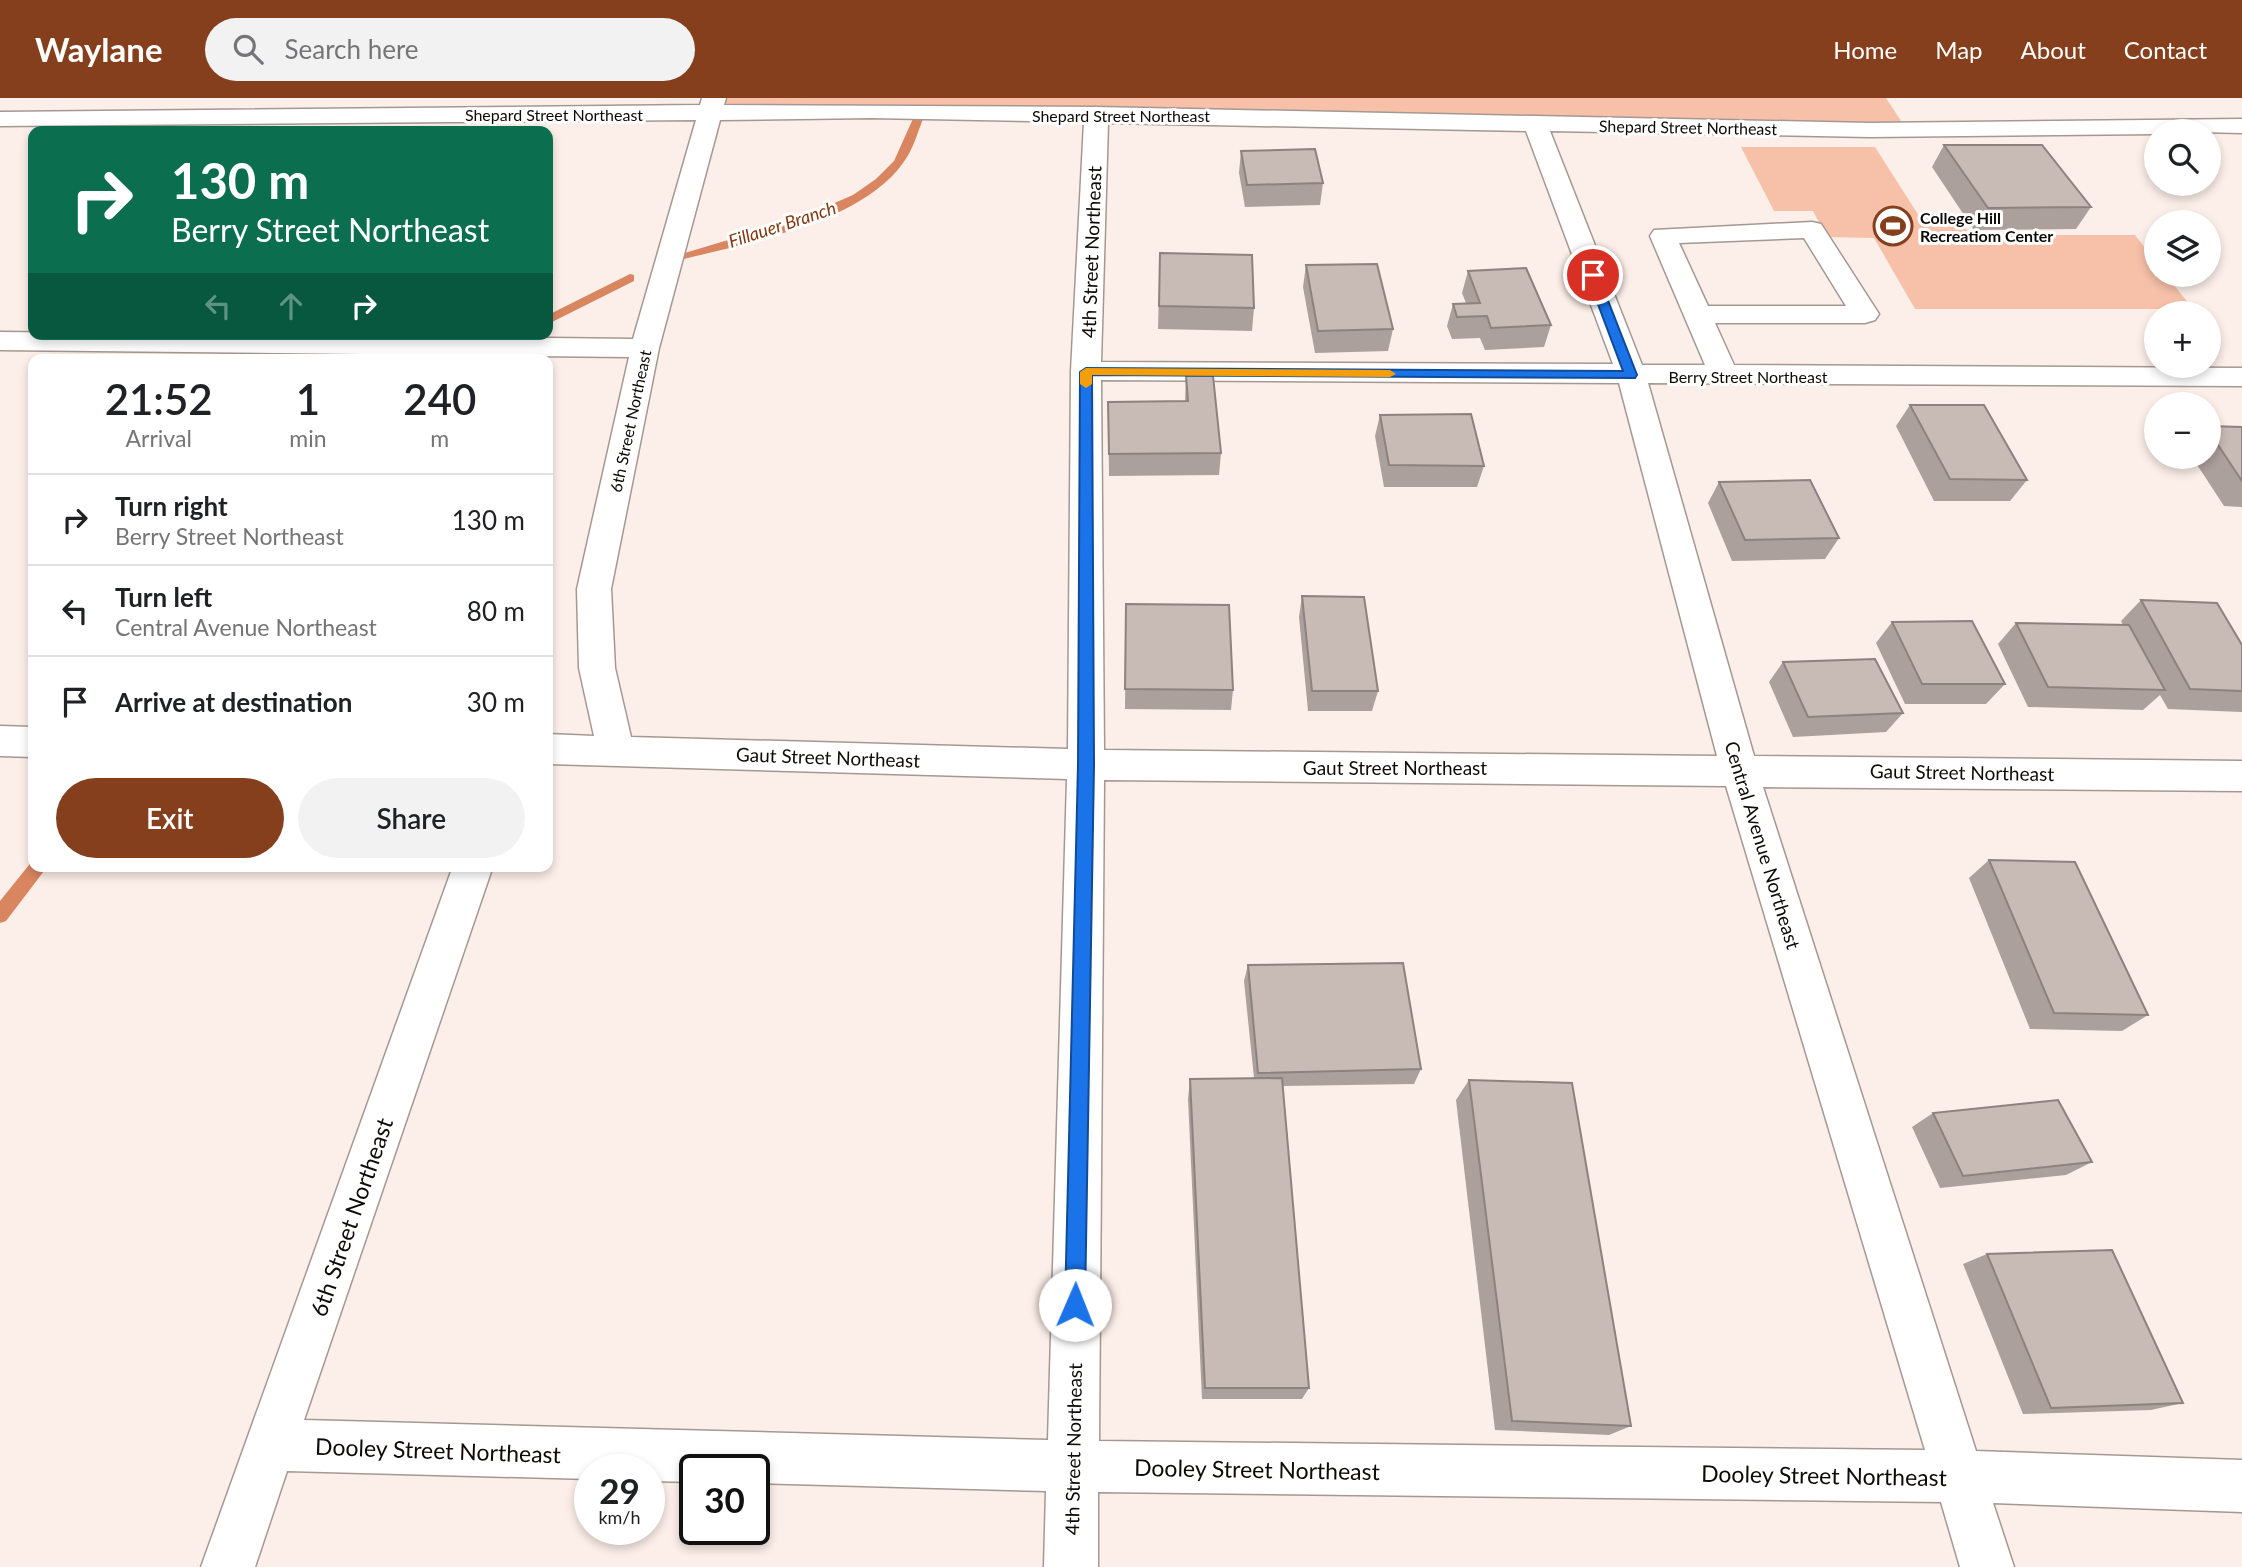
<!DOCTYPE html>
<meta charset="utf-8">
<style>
body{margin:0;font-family:Lato,sans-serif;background:#f2f2f2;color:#202124;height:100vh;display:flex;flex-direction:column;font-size:26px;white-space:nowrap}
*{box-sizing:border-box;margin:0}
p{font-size:23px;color:#757577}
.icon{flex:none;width:38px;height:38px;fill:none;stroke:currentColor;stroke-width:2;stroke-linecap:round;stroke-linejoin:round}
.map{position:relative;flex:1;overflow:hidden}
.side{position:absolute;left:28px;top:256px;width:525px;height:518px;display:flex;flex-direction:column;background:#fff;border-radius:14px;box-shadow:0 4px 10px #0003}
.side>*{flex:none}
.hud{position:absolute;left:28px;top:28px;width:525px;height:214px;border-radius:14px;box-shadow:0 4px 10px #0003;background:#0b6e4f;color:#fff;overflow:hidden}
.buttons{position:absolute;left:2144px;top:21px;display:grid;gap:14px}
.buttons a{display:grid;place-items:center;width:77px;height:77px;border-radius:50%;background:#fff;box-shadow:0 4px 10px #0003;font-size:35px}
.speed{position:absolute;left:574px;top:1356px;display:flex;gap:14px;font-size:35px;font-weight:700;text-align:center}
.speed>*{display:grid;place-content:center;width:91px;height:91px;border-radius:50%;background:#fff;box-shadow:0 4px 10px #0003;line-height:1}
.speed small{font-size:18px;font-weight:400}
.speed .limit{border:4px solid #111;border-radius:10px;background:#fff;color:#111}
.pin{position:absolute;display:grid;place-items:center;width:60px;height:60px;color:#fff;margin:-30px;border:4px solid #fff;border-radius:50%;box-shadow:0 2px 7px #0007}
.me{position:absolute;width:77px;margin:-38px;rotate:1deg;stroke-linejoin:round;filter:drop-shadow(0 0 5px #0008)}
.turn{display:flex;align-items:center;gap:24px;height:147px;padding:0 28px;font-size:32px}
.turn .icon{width:91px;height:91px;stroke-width:2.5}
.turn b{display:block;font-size:49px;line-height:60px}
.lanes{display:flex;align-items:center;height:66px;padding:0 28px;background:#0003;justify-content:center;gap:35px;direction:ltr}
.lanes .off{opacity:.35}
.eta{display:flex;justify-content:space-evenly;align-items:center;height:119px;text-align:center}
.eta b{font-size:42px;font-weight:600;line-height:49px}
.cta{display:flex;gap:14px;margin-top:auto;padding:14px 28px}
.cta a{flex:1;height:80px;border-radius:42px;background:#863f1c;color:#fff;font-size:28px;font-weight:600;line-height:80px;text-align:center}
.cta a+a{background:#f2f2f2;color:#202124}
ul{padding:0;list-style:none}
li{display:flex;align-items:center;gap:21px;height:91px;padding:0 28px;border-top:2px solid #e0e0e0}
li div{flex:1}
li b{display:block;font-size:26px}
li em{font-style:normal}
header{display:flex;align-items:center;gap:42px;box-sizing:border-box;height:98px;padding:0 35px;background:#863f1c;color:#fff}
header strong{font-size:33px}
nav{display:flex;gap:38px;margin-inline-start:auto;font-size:24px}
.search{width:490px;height:63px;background:#f2f2f2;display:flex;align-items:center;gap:18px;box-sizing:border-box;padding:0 24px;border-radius:38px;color:#757577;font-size:26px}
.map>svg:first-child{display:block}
</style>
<header>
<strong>Waylane</strong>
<div class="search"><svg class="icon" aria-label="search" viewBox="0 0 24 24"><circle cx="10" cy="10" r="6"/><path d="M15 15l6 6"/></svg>Search here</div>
<nav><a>Home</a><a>Map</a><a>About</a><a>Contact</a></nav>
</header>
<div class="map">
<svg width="2242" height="1469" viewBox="0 0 2242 1469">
<rect width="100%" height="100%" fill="#fceee8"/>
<g fill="#f7c1a9">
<polygon points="714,0 1886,0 1907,32 710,15"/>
<polygon points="1741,49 1875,49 1919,118 1958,118 1970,137 2135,137 2156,164 2156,177 2166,177 2193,211 1915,211 1874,140 1827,139 1813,113 1774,113"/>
</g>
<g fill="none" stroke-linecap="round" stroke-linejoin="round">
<g fill="#d98660" fill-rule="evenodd">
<path d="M916,14L925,16C918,32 914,51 903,65C861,124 751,144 684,161L678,157L795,122L853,97L876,81L894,63Z"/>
<polygon points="630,176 634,177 634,183 548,226 548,217"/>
<polygon points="33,762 33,768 47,768 44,773 6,823 0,825 0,803"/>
</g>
<defs>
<g id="minor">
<path d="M702,0H726L724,7L1096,9L1870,25L2242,21V35L2156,33V36L1870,39L1550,33L1642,267H1705L1650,138L1654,132L1812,124L1821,126L1879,216L1875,222L1865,225H1715L1734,267L2242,270V288L1648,285L1754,658L2242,663V693L1763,689L1976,1353L2242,1362V1414L1993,1405L2014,1469H1960L1941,1404L1098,1394V1469H1044L1046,1393L754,1385V1372H695V1384L649,1383V1372H590V1381L287,1373L255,1469H201L453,768H493L304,1322L1048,1342L1067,681L548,666V636L594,638L579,570L577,491L629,259L0,252V234L633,241L696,22L0,28V14L700,7ZM872,20L1084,24L1071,273L1068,651L631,639L615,570L611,491L659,250L720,22ZM1108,25L1526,33L1613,266L1101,264ZM1804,140L1846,208H1708L1679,145ZM1101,282L1619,285L1717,658L1104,652ZM1104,682L1726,688L1925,1352L1099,1343Z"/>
<polygon points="0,628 33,629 33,659 0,658"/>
</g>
</defs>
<use href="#minor" stroke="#a59892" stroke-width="3"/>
<use href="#minor" fill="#fff" fill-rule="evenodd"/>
</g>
<g fill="#aca09c">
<polygon points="1944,47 2091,109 2076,131 1974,132 1932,69"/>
<polygon points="1241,53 1323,85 1320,107 1245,109 1239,75"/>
<polygon points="1160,155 1254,210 1252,233 1158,231"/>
<polygon points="1306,167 1393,231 1388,253 1315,255 1303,189"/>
<polygon points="1468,173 1551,227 1544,249 1485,252 1480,240 1452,241 1447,228 1453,206 1466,205 1462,195"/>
<polygon points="1186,278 1221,355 1219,377 1109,378 1108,304 1185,303"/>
<polygon points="1910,307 2027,382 2010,403 1934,403 1896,328"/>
<polygon points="1380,317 1484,368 1477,389 1384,389 1375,338"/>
<polygon points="2208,328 2242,329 2242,409 2224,408 2192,359 2208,359"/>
<polygon points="1719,384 1839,440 1825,461 1732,463 1708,405"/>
<polygon points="1302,498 1378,593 1372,613 1308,613 1299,519"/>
<polygon points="2141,502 2242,547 2242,614 2168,611 2160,597 2143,612 2028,609 1998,546 2016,525 2123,527 2121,523"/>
<polygon points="1126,506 1233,592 1231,612 1125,611"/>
<polygon points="1892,524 2005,586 1986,606 1905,606 1876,545"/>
<polygon points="1783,564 1903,615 1886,634 1793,639 1769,584"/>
<polygon points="1989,762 2148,917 2122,933 2030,931 1969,780"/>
<polygon points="1248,867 1421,971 1414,986 1283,988 1309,1290 1302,1301 1202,1301 1188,1001 1190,981 1254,980 1244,883"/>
<polygon points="1469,982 1631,1328 1609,1337 1495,1332 1456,1002"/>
<polygon points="1933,1015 2092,1064 2066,1077 1940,1090 1912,1029"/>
<polygon points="1987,1156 2183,1305 2151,1312 2023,1316 1963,1166"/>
</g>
<g fill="#c8bab5" stroke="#8c827f" stroke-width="2">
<polygon points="1944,47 2042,47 2091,109 1988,110"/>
<polygon points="1315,51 1323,85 1247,87 1241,53"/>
<polygon points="1160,155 1252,157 1254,210 1159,208"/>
<polygon points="1377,166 1393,231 1318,233 1306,167"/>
<polygon points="1526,170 1551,227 1491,230 1487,218 1457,219 1453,206 1480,205 1468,173"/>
<polygon points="1186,278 1213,278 1221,355 1109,356 1108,304 1188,303"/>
<polygon points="1910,307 1984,307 2027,382 1950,381"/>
<polygon points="1471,316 1484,368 1389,367 1380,317"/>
<polygon points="2208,328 2242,329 2242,383 2208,332"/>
<polygon points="1810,382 1839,440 1745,442 1719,384"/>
<polygon points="1302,498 1364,499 1378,593 1312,593"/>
<polygon points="2141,502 2217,505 2242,547 2242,593 2190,591"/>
<polygon points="1126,506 1229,507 1233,592 1125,591"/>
<polygon points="1972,523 2005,586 1922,586 1892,524"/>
<polygon points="2016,525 2129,527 2165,592 2048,589"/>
<polygon points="1875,561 1903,615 1808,619 1783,564"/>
<polygon points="1989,762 2075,764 2148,917 2054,915"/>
<polygon points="1403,865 1421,971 1258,975 1248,867"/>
<polygon points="1282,980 1309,1290 1205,1290 1190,981"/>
<polygon points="1469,982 1572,985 1631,1328 1512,1323"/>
<polygon points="2058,1002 2092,1064 1963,1078 1933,1015"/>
<polygon points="2112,1152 2183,1305 2051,1310 1987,1156"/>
</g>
<polygon fill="#1a73e8" stroke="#114b97" stroke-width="2" points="1593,174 1598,177 1637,277 1635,280 1092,277 1094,667 1085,1207 1082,1214 1075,1217 1068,1214 1065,1207 1078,667 1080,274 1086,270 1623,273 1587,177"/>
<polygon fill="#f59e0b" points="1086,270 1390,272 1396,276 1390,279 1092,277 1092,286 1086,290 1080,286 1080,274"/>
<defs>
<symbol id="stadium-ring" viewBox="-11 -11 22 22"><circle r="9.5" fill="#fff" stroke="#863f1c" stroke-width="1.5"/><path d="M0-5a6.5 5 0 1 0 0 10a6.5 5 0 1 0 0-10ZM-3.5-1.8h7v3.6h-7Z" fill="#863f1c"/></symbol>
</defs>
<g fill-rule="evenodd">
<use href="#stadium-ring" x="1871" y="106" width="44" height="44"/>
</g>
<g text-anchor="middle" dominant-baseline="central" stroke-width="6" stroke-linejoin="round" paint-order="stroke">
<g font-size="16" fill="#0e0a08" stroke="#fff">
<text x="554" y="16">Shepard Street Northeast</text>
<text x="1121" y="17">Shepard Street Northeast</text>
<text transform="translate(1688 29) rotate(1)">Shepard Street Northeast</text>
<text x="1748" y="278">Berry Street Northeast</text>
<text transform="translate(630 323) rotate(-78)">6th Street Northeast</text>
</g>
<g font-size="16" font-weight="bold" fill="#0e0a08" stroke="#fff" text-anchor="start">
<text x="1920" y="119">College Hill<tspan x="1920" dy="18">Recreatiom Center</tspan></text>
</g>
<g font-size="18" font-style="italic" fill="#83370e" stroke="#fff">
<text transform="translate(782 126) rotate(-18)">Fillauer Branch</text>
</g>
<g font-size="19" fill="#0e0a08" stroke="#fff">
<text transform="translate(1091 154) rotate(-88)">4th Street Northeast</text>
<text transform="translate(828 659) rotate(2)">Gaut Street Northeast</text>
<text x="1395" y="669">Gaut Street Northeast</text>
<text transform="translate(1962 674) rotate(1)">Gaut Street Northeast</text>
<text transform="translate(1763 747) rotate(73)">Central Avenue Northeast</text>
<text transform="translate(1073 1351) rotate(-89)">4th Street Northeast</text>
</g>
<g font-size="23" fill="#0e0a08" stroke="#fff">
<text transform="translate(351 1119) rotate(-71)">6th Street Northeast</text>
<text transform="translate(438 1352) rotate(2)">Dooley Street Northeast</text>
<text transform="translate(1257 1371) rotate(1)">Dooley Street Northeast</text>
<text transform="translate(1824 1377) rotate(1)">Dooley Street Northeast</text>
</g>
</g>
</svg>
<div class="buttons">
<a><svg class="icon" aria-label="search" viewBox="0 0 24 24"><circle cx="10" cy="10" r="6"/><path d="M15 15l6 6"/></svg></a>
<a><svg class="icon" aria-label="layers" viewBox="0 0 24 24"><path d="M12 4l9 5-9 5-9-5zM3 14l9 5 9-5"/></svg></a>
<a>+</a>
<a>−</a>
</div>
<div class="speed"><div>29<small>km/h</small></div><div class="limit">30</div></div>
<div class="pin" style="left:1593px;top:177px;background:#d93025"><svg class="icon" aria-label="arrive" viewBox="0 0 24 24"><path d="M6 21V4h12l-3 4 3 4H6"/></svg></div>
<svg class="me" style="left:1075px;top:1207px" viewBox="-20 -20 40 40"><circle r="19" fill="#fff"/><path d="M0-13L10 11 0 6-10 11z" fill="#1a73e8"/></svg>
<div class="hud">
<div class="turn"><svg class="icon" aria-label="right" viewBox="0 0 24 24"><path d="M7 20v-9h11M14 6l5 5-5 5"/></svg><div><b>130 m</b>Berry Street Northeast</div></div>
<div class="lanes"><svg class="icon off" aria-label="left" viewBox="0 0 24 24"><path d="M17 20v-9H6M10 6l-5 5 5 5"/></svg><svg class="icon off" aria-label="ahead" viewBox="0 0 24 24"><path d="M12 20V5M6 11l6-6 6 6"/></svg><svg class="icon" aria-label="right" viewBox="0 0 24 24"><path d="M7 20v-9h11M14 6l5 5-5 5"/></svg></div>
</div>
<section class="side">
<div class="eta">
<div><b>21:52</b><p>Arrival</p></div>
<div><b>1</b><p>min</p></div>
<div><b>240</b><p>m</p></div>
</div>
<ul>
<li><svg class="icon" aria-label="right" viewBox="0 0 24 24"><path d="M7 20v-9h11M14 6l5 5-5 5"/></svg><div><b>Turn right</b><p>Berry Street Northeast</p></div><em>130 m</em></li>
<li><svg class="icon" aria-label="left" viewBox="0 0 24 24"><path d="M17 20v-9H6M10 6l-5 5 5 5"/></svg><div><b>Turn left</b><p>Central Avenue Northeast</p></div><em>80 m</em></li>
<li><svg class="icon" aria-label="arrive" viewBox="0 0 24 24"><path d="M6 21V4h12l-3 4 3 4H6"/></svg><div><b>Arrive at destination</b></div><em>30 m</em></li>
</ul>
<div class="cta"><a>Exit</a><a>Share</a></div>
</section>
</div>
